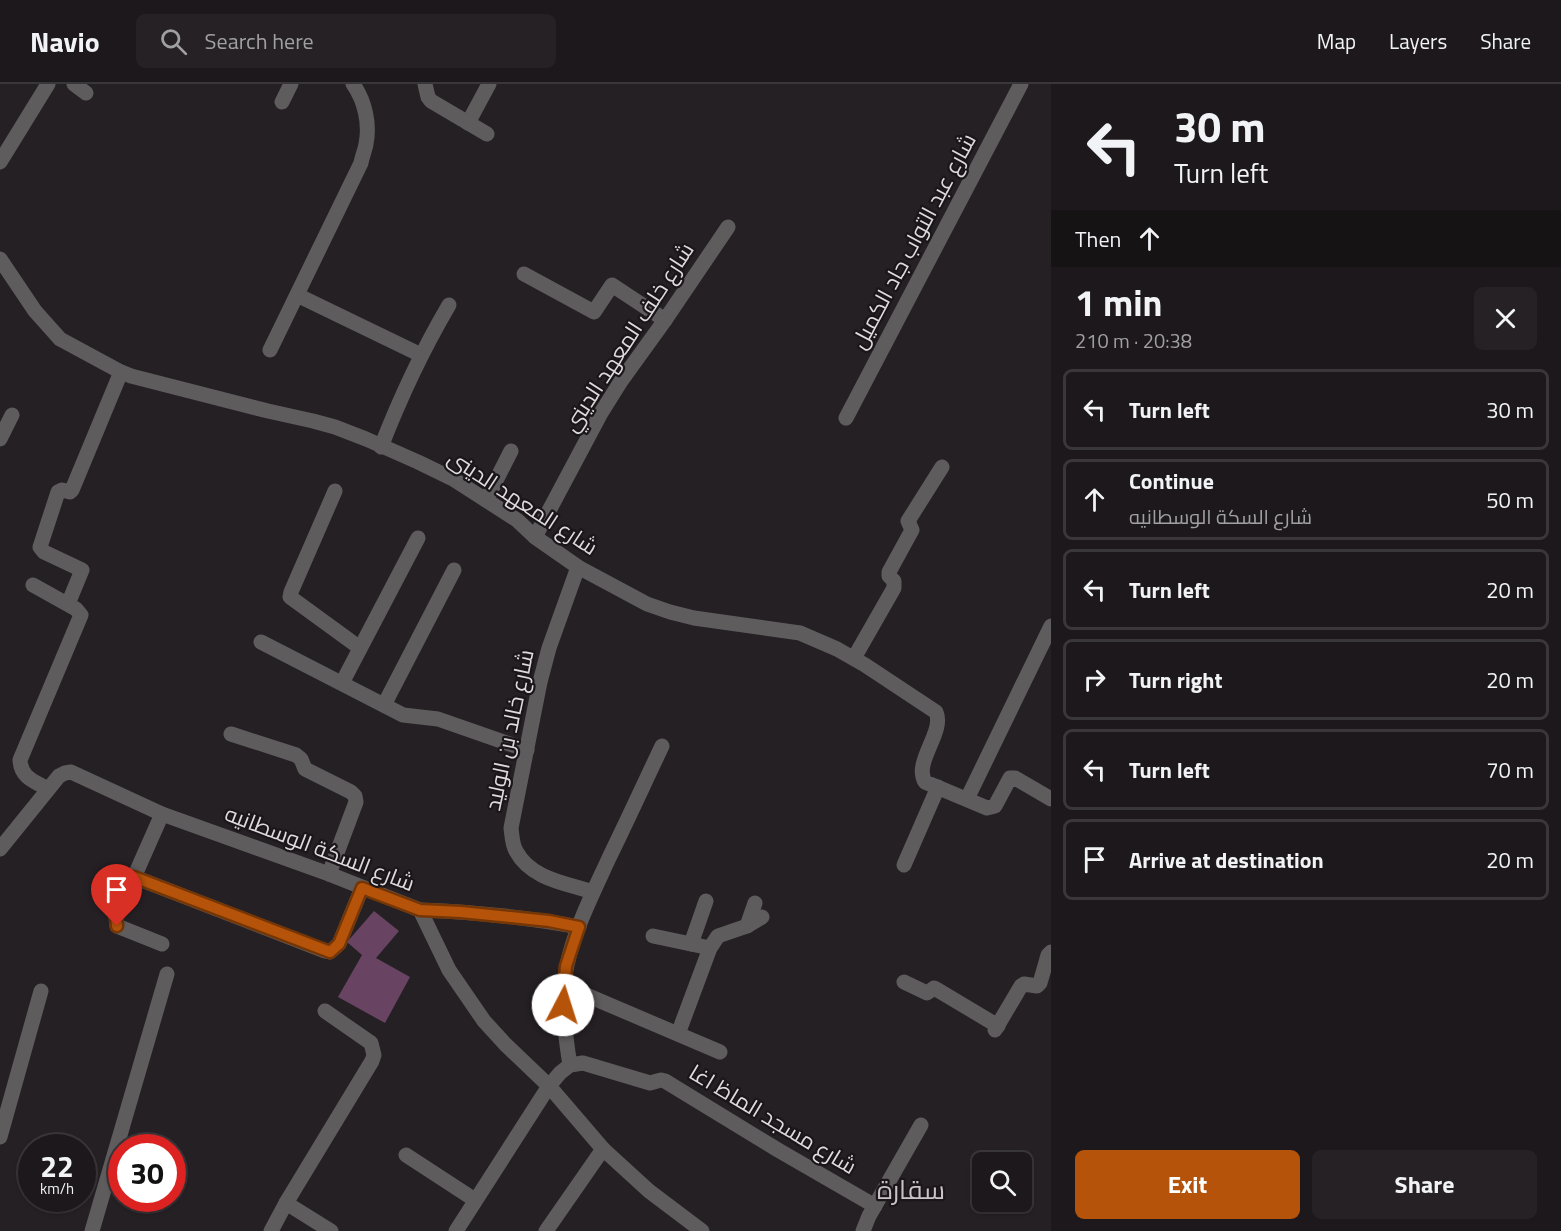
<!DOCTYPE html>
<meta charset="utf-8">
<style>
body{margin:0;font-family:"Titillium Web",Cairo,sans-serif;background:#252124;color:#f1f3f6;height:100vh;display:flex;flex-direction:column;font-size:22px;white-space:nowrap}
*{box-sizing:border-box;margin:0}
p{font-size:20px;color:#a0a0a3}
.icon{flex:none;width:33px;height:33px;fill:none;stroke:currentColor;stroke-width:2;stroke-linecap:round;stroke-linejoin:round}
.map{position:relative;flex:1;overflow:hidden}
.drawer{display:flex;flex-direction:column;background:#1c181b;width:510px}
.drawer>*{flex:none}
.banner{background:#1c181b;color:#f1f3f6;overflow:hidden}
.buttons{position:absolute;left:972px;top:1068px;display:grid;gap:12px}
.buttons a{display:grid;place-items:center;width:60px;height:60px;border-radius:9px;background:#1c181b;box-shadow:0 2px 4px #0004,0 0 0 2px #3a373a;font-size:30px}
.speed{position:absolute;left:18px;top:1050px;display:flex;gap:12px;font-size:30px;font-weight:700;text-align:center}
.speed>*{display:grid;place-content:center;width:78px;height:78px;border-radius:50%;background:#1c181b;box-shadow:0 2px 4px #0004,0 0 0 2px #3a373a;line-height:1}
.speed small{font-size:15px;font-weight:400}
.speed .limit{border:9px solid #d22;background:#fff;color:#111}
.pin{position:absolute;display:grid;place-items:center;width:51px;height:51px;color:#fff;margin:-62px -26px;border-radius:50% 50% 50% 0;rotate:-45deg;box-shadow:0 0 6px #0007}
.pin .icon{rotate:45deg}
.me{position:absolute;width:66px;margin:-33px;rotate:5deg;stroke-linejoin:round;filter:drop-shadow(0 0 4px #0008)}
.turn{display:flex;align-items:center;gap:21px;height:126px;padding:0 24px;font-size:27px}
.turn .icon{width:78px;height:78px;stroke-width:2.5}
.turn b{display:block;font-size:42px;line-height:51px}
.then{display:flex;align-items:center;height:57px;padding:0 24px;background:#0003;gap:12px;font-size:22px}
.round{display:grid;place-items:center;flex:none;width:63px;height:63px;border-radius:9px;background:#252124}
.summary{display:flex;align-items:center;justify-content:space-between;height:102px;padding:0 24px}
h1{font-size:36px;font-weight:700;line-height:45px}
.cta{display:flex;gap:12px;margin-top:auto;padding:12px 24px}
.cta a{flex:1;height:69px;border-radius:9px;background:#b45309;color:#fff;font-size:24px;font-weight:700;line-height:69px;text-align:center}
.cta a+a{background:#252124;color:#f1f3f6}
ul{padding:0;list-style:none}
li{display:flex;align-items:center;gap:18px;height:81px;margin:0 12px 9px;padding:0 12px;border:3px solid #3a373a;border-radius:9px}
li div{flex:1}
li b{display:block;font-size:22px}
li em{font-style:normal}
header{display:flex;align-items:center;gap:36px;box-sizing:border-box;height:84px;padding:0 30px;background:#1c181b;border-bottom:2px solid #3a373a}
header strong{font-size:28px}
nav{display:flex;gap:33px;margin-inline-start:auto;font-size:21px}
.search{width:420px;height:54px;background:#252124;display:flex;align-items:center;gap:15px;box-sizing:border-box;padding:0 21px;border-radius:9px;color:#a0a0a3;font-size:22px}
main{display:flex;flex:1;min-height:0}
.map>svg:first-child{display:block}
</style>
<header>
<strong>Navio</strong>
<div class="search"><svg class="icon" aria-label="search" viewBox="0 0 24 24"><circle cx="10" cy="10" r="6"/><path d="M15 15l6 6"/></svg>Search here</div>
<nav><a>Map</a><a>Layers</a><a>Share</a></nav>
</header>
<main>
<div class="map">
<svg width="1051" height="1147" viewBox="0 0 1051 1147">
<rect width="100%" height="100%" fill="#252024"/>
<polygon fill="#684462" points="374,827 399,847 376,874 410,893 385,939 338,913 362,871 347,858"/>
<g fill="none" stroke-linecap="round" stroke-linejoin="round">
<g stroke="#5f5c5e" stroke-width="15">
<polyline points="74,0 86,9"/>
<polyline points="425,0 428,13 431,17 487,50"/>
<polyline points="282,18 291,0"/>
<polyline points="468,39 489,0"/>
<polyline points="0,78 48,0"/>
<path d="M0,175L35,227L60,255L121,288L131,292L268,327L313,337L335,343L366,355L418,378L453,395L517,436L535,453L578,483L647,520L670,528L694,534L800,549L837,565L865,581L936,628C945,648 913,678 925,698L987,724L995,722L1010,694H1015L1051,715"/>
<polyline points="524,190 594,228 612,201 665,236"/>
<polyline points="297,211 421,271"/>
<path d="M270,266L361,79C362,73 365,66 366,60C370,40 365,17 353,0"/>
<polyline points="846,334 1021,0"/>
<polyline points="0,355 12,331"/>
<path d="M381,363C400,314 422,267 449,221"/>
<polyline points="335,407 291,508 290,513 360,564"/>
<polyline points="486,416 511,367"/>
<polyline points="535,453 601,329 621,297 665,236 728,143"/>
<path d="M578,483L549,564L540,598L511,744C512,751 512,760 516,767C531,795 565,799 593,808"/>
<path d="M33,501L76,525L81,531L20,676C21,694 34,697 48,705"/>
<polyline points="68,520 82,486 44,468 40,463 58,408 62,406 70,408 72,406 121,288"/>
<polyline points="261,558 403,631 438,635 527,666"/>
<polyline points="854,574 894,504 894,497 889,492 889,488 912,446 908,437 942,383"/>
<polyline points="342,599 418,454"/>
<polyline points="384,621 454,486"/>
<polyline points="231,650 296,671 301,675 305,685 351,708 355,712 356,718 329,790"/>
<polyline points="967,715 1051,542"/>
<polyline points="0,765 59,692 65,689 71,688 162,730 329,790 420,826 449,886 484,937 505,960 549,1002 603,1065 649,1107 702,1147"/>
<polyline points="904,781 938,703"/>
<polyline points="134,793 325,867 330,868 339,860 362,804"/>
<path d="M420,826C473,828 526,833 579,843"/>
<polyline points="747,842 755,819"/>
<polyline points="653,852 710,864"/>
<polyline points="162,860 117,842 116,834 162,730"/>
<polyline points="691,860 706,817"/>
<polyline points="904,898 927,909 934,904 936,905 998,942"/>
<polyline points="565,902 720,968"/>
<polyline points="995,946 1021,902 1024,900 1037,902 1040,899 1048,871 1051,868"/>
<polyline points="678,950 710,864 718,852 747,842 762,833"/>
<path d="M570,981C565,951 560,911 567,881C575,844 593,809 609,774C627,737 644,700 662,662"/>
<polyline points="0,1053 41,907"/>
<polyline points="406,1071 475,1116"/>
<polyline points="286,1119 331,1147"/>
<polyline points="92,1147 167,890"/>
<polyline points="271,1147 286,1119 372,977 374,971 371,959 325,927"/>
<polyline points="456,1147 549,1002 560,989 570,981 583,979 650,999 661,996 665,997 778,1066 875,1122"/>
<polyline points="546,1147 603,1065"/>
<polyline points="863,1147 869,1132 921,1041"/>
</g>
</g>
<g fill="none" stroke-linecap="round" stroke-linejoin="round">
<defs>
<polyline id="route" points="117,842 116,834 134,793 330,868 339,860 362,804 420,826 461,828 549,837 579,843 566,882 563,921"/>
</defs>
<use href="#route" stroke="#753606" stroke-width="15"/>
<use href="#route" stroke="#b45309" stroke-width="10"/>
</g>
<g text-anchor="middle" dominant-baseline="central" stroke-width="4.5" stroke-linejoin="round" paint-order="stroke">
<g font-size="22" fill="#dedbdd" stroke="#1b161a">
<text transform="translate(913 157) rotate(-62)">شارع عبد التواب جاد الكميل</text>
<text transform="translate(628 253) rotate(-57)">شارع خلف المعهد الديني</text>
<text transform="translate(523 418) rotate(33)">شارع المعهد الدينى</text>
<text transform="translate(509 646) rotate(-78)">شارع خالد بن الوليد</text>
<text transform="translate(320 764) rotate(21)">شارع السكة الوسطانيه</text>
<text transform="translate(773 1035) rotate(31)">شارع مسجد الماظ اغا</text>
</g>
<g font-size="26" fill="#cac3c8" stroke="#1b161a">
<text x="911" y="1105">سقارة</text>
</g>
</g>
</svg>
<div class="buttons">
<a><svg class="icon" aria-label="search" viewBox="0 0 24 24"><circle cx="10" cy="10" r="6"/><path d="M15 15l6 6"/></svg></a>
</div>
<div class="speed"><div>22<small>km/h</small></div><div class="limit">30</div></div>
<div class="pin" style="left:117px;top:842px;background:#d93025"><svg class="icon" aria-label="arrive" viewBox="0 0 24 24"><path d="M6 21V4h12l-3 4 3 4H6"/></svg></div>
<svg class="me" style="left:563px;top:921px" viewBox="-20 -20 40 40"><circle r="19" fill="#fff"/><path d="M0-13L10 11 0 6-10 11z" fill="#b45309"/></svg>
</div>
<section class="drawer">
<div class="banner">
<div class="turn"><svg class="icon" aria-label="left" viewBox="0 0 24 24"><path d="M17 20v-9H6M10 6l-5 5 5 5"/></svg><div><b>30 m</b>Turn left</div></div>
<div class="then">Then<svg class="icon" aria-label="ahead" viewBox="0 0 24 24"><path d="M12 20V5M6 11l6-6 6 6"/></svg></div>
</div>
<div class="summary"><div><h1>1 min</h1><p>210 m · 20:38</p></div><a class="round"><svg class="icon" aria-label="close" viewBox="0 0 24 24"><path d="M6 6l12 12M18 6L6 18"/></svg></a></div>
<ul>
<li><svg class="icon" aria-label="left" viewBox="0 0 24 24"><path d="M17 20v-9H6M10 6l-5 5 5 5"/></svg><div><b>Turn left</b></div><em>30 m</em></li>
<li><svg class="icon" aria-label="ahead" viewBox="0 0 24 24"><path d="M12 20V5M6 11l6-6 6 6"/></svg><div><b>Continue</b><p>شارع السكة الوسطانيه</p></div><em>50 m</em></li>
<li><svg class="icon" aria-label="left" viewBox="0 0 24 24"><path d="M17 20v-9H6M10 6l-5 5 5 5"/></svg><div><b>Turn left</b></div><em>20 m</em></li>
<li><svg class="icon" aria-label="right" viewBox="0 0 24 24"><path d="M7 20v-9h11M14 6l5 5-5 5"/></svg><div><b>Turn right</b></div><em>20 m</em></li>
<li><svg class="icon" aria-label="left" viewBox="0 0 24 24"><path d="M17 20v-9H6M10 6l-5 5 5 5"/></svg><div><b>Turn left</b></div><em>70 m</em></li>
<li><svg class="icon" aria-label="arrive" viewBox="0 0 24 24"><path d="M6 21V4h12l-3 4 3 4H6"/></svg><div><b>Arrive at destination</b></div><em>20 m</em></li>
</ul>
<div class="cta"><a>Exit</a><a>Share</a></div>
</section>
</main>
